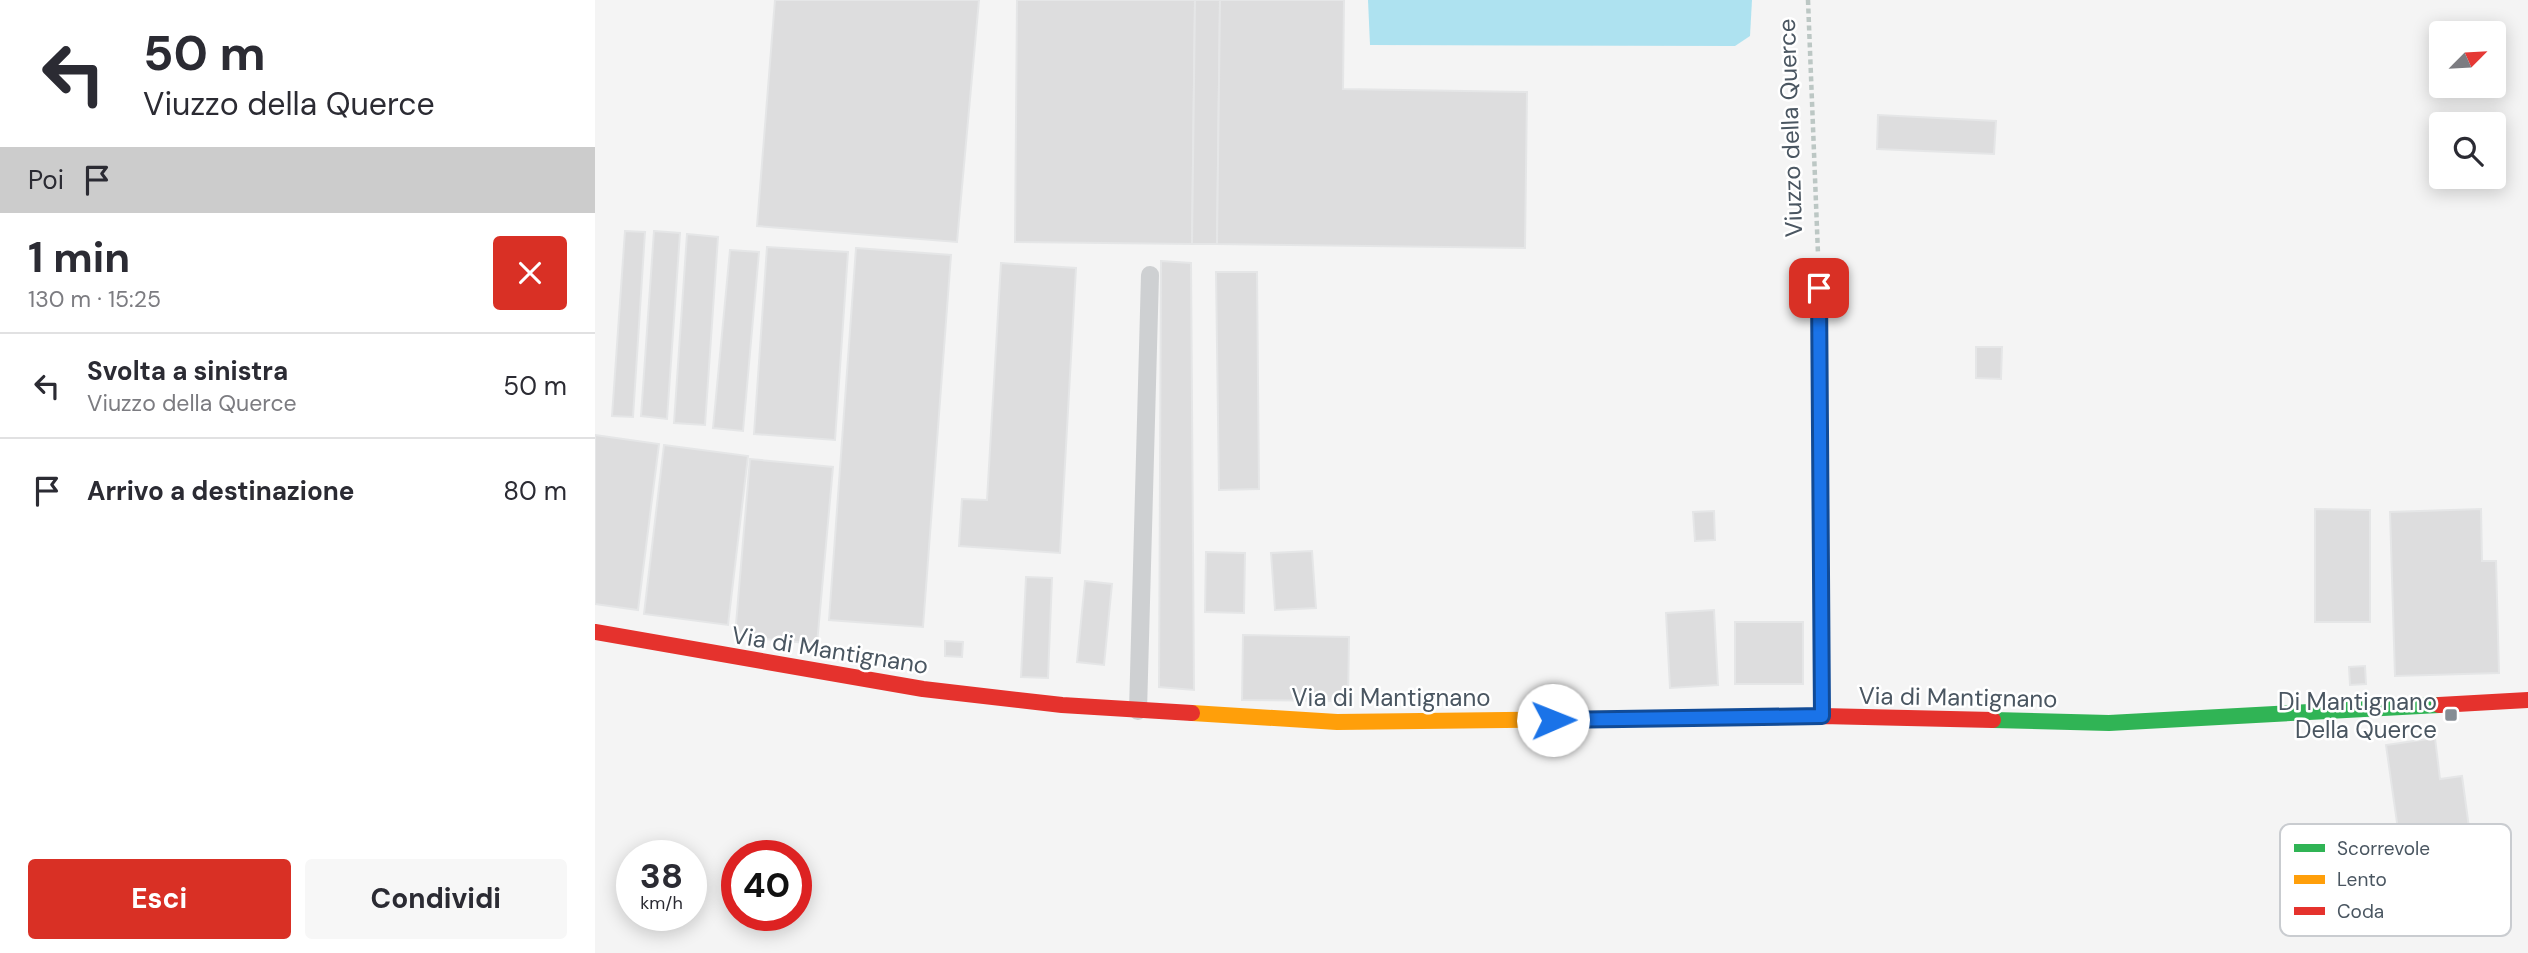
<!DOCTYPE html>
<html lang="it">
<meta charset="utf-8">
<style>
body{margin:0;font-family:"DM Sans",sans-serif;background:#f7f7f7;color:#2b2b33;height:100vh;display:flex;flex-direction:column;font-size:26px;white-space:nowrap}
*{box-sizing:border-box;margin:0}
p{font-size:23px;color:#7c7c81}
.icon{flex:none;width:38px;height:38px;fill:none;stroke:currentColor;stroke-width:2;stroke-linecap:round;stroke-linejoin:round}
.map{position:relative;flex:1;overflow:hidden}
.details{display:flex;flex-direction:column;background:#fff;width:595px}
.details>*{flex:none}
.top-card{background:#fff;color:#2b2b33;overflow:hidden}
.needle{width:46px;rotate:66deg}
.controls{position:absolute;left:1834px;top:21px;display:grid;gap:14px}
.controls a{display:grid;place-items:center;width:77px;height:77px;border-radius:7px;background:#fff;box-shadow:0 4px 18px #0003;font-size:35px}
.speed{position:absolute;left:21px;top:840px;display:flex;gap:14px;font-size:35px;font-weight:700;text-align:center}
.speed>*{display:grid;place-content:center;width:91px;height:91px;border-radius:50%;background:#fff;box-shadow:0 4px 18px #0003;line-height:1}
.speed small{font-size:18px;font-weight:400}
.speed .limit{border:10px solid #d22;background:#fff;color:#111}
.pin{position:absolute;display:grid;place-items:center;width:60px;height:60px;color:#fff;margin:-30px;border-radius:14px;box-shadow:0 4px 10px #0006}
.me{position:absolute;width:77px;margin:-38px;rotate:89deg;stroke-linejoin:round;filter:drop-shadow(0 0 5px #0008)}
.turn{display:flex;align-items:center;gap:24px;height:147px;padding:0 28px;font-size:32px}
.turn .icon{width:91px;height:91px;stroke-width:2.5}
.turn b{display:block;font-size:49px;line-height:60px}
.then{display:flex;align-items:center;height:66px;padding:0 28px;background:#0003;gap:14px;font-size:26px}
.round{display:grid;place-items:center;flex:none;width:74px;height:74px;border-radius:7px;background:#f7f7f7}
.headline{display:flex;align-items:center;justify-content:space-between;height:119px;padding:0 28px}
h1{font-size:42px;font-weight:700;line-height:52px}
.primary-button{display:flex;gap:14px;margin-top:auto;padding:14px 28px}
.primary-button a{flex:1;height:80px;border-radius:7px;background:#d93025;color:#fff;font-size:28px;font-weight:700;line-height:80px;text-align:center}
.primary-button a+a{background:#f7f7f7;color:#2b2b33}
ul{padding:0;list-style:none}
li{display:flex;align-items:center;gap:21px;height:105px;padding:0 28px;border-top:2px solid #e1e1e2}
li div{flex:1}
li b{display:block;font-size:26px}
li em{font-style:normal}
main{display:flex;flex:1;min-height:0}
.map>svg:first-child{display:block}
</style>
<main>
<section class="details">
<div class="top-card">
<div class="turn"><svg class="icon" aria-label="left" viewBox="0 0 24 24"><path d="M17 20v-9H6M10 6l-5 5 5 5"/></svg><div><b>50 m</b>Viuzzo della Querce</div></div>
<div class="then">Poi<svg class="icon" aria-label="arrive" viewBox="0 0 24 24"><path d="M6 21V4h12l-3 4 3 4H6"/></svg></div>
</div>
<div class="headline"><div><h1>1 min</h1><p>130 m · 15:25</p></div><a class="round" style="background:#d93025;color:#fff"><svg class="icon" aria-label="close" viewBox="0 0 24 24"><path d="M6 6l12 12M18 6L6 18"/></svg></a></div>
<ul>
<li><svg class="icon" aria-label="left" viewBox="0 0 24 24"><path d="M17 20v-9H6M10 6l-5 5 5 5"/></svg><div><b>Svolta a sinistra</b><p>Viuzzo della Querce</p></div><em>50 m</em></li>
<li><svg class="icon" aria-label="arrive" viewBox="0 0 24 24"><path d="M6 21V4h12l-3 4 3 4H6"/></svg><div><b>Arrivo a destinazione</b></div><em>80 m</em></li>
</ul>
<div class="primary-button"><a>Esci</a><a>Condividi</a></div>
</section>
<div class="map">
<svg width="1933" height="953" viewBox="0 0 1933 953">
<rect width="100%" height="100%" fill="#f4f4f4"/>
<polygon fill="#aee2f0" points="773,0 1157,0 1155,36 1140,46 775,45"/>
<g fill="#ddddde" stroke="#e5e6e7" stroke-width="2">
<polygon points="180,0 384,0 362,242 162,226"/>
<polygon points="422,0 600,0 597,244 420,242"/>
<polygon points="600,0 625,0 622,244 597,244"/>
<polygon points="625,0 749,0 748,89 932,92 930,248 622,244"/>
<polygon points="1283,115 1401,121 1399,154 1282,149"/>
<polygon points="30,231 50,232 38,417 17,416"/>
<polygon points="59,231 85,233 72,419 46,416"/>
<polygon points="92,234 123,237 110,425 79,423"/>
<polygon points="172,247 253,252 240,440 159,434"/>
<polygon points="261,248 356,255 328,627 234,620"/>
<polygon points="135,250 164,252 148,431 118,428"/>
<polygon points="566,261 596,263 599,690 564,687"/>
<polygon points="406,263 481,268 465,553 364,546 367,499 392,500"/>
<polygon points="621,272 662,272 664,489 624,490"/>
<polygon points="1381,347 1407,347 1406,379 1381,378"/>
<polygon points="0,435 64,444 43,610 0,604"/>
<polygon points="69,445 153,456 133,625 49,614"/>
<polygon points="155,459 238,467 222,644 140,636"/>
<polygon points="1720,509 1775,510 1775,622 1720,622"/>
<polygon points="1886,509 1887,561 1901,561 1904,673 1800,676 1795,512"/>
<polygon points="1119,511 1120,540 1100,541 1098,512"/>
<polygon points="717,551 721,608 680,610 676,553"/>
<polygon points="611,552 650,553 649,613 610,612"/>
<polygon points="431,577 457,578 453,678 426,677"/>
<polygon points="490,581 517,584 509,665 482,662"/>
<polygon points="1119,610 1123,685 1075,688 1071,613"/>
<rect x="1140" y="622" width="68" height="62"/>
<polygon points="648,635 754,637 753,701 647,700"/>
<polygon points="350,641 368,642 367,657 350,656"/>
<polygon points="1770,666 1771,684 1755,685 1754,667"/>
<polygon points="1840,738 1845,779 1867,776 1875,835 1805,844 1791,745"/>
</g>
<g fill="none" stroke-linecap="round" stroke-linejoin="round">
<polyline stroke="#bcc7c4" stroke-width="4.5" stroke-dasharray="5 3.5" stroke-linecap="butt" points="1213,0 1223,254"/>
<polyline stroke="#ced0d2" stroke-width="18" points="543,711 555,275"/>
<polyline stroke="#30b455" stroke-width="16" points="1398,720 1514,723 1844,705"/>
<g stroke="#ff9f0a" stroke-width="16">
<polyline points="1226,568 1227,716"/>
<polyline points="597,713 742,722 1073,718"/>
</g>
<g stroke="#e5322d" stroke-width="16">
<polyline points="1224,288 1226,568"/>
<polyline points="0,632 328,689 467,705 597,713"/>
<polyline points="1844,705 1933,700"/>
<polyline points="1073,718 1227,716 1398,720"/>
</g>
</g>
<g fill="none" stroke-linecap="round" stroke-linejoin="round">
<defs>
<polyline id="route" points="958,720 1227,716 1224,288"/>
</defs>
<use href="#route" stroke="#114b97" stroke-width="18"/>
<use href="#route" stroke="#1a73e8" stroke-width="12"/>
</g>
<rect fill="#868d94" stroke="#fff" stroke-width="2.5" x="1849" y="708" width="14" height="14" rx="3.5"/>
<g text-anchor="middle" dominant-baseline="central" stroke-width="5" stroke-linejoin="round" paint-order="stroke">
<g font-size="24" fill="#4a5661" stroke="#fff">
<text transform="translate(1195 128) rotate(-92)">Viuzzo della Querce</text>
<text transform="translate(235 650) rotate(9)">Via di Mantignano</text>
<text x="796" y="697">Via di Mantignano</text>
<text transform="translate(1363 697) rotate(1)">Via di Mantignano</text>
</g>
<g font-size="24" fill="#4a5661" stroke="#fff" text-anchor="end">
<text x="1842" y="701">Di Mantignano<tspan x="1842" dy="28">Della Querce</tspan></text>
</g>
</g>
<rect x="1685" y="824" width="231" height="112" rx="10" fill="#fff" stroke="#c9ccd0" stroke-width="2"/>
<rect x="1699" y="844" width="31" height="8" fill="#30b455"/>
<rect x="1699" y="875" width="31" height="9" fill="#ff9f0a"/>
<rect x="1699" y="907" width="31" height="8" fill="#e5322d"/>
<g font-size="19" fill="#4a5661">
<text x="1742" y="855">Scorrevole</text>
<text x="1742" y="886">Lento</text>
<text x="1742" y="918">Coda</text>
</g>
</svg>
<div class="controls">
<a><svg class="needle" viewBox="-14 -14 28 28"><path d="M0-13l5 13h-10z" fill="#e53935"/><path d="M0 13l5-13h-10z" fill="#7c7c81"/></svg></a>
<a><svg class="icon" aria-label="search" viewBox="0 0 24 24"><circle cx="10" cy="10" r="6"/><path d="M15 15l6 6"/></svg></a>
</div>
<div class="speed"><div>38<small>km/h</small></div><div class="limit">40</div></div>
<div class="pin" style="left:1224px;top:288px;background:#d93025"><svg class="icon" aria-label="arrive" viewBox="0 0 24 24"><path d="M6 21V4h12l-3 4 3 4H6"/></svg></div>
<svg class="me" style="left:958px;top:720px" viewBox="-20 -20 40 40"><circle r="19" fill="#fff"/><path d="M0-13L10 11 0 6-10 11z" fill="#1a73e8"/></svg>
</div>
</main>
